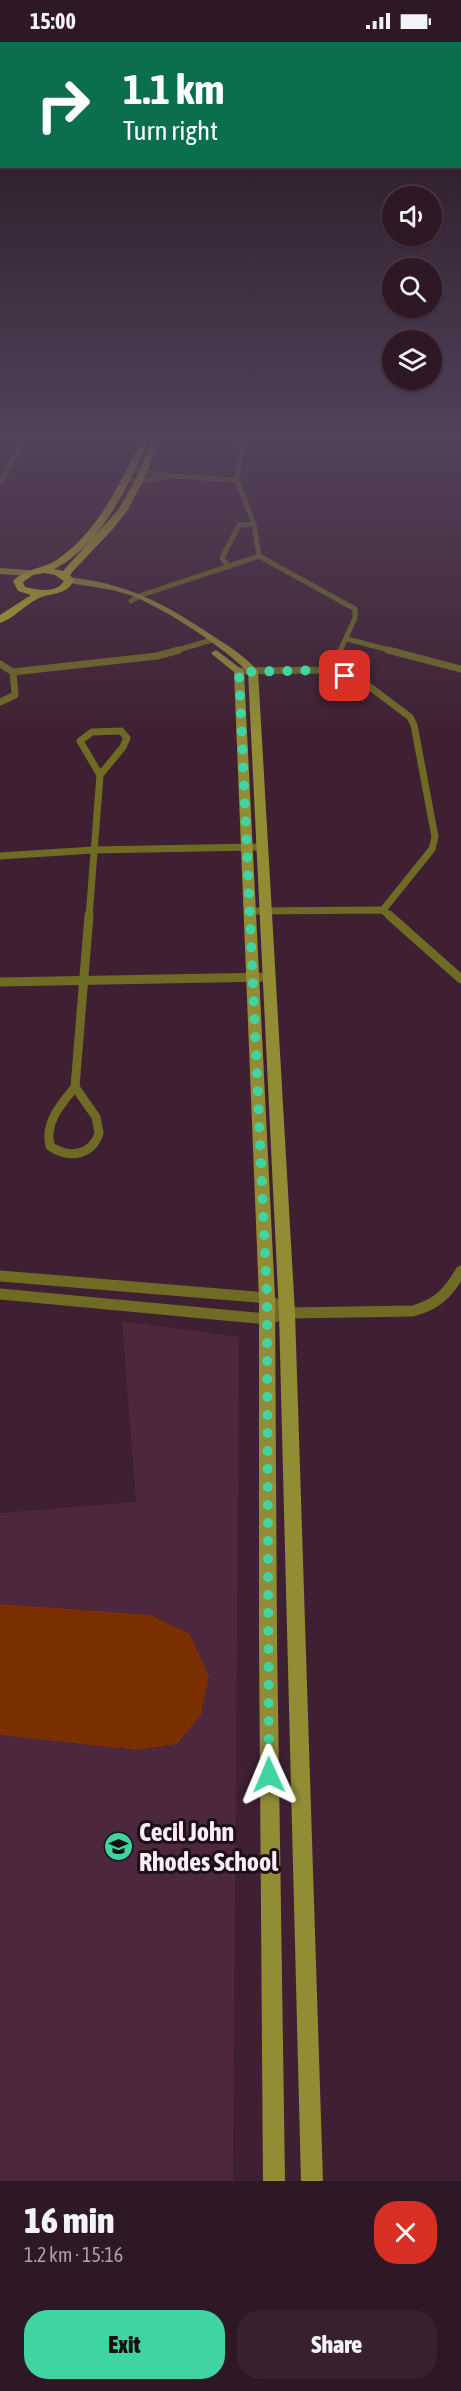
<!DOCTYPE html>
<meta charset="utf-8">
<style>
body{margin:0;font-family:"Asap Condensed",sans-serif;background:#37212e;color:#f1f3f6;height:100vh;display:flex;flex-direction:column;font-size:22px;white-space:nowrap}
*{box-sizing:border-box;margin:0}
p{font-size:20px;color:#a7a0a7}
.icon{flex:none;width:33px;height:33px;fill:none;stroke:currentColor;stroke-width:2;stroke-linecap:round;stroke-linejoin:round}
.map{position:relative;height:2139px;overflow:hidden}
.details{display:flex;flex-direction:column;background:#2f1826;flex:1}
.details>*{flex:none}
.banner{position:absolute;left:0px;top:0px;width:462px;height:126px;box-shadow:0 2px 4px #0004,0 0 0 2px #4a3743;background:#0b6e4f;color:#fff;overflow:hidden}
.tools{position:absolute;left:382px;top:144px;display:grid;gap:12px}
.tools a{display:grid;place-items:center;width:60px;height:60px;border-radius:50%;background:#2f1826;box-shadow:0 2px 4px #0004,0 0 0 2px #4a3743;font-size:30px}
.pin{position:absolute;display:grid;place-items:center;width:51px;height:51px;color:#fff;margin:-26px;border-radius:12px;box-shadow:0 3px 9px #0006}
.me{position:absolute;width:66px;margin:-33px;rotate:359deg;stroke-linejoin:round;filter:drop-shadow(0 0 4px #0008)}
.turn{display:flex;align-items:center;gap:21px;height:126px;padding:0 24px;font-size:27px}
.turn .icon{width:78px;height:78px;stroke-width:2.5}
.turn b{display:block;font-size:42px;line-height:51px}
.round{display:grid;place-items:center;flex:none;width:63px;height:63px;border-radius:24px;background:#37212e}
.head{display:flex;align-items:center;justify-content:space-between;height:102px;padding:0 24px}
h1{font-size:36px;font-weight:800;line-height:45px}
.primary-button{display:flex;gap:12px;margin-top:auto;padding:12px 24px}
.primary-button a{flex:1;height:69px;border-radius:24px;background:#3fd4a2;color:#111;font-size:24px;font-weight:800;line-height:69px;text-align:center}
.primary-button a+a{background:#37212e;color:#f1f3f6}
.status{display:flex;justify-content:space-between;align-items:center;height:42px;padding:0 30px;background:#2f1826;direction:ltr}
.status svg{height:16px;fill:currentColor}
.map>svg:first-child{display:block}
</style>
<div class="status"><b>15:00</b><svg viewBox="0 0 49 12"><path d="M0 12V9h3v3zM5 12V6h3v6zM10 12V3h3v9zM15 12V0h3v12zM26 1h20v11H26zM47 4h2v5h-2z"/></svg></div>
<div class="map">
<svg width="461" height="2139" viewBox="0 0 461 2139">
<rect width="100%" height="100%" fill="#3f2032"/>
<polygon fill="#4d273d" points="122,1279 239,1295 233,2139 0,2139 0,1471 136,1460"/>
<polygon fill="#792f00" points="0,1562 151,1573 190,1592 209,1634 201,1673 177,1702 137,1708 0,1693"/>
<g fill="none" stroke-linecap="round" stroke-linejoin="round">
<g stroke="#6f6b25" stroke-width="5">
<polyline points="242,396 237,438 254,482 259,514"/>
<polyline points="131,427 170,434 237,438"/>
<polyline points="126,438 141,439 165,435"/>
<polyline points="0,440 25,396"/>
<polyline points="229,525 222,516 239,483 254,482"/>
<polyline points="131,559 139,554 259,514 355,567 355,576 340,609"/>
<polyline points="347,597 393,609"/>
<polyline points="174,609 212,598"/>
</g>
<g stroke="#6f6b25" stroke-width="7">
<polyline points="388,608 461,627"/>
<polyline points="0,622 13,630 157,614 179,608"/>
<polyline points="332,628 341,608"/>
<polyline points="239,629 332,628 370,645 410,675 414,683 435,795 432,807 383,868"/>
<polyline points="0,660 15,653 13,630"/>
<polygon points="121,689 127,696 123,705 100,733 80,699 92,690"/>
<polyline points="0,814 93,808 262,805"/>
<polyline points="249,869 383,868 391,875"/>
<polyline points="89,875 100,733"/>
</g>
<g stroke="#6f6b25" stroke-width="9">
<polyline points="389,873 461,937"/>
<polyline points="0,940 270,935"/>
<path d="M75,1045L96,1075L99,1091C92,1114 68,1117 50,1104C44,1081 61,1062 75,1045Z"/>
<polyline points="75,1045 89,873"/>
</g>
<g stroke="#6f6b25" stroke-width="11">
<polyline points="0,1234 267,1256 287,1271"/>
<path d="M0,1252L267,1277L287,1271L413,1269C438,1262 448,1251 461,1229"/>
</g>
<g fill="#928d35" fill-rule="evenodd">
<polygon points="0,526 29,528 33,531 29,534 0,532"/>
<path d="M69,535C127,542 162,560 210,592C227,603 245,614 258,629L295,1271L323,2139H301L279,1271L248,630C222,604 168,569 135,555C112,546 89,545 66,540V536Z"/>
<polygon points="216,608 244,629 275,1256 277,1598 285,2139 263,2139 259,1598 259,1256 234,630 213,613 211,611"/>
</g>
<path fill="#bbb327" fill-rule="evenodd" d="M142,396H150C128,443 103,502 54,527L63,529L118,468L135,439L153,396H161L143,439L127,469L112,488L74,528L70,533L74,538C67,554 51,550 37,557C24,564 14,576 0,581V573L31,553L18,549L13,539C25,526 44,527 58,517C99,489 121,439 142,396ZM44,531L55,533L64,539C56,552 38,548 25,545L23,540L33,533Z"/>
</g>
<linearGradient id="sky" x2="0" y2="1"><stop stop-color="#23121c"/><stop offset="0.57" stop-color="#52425a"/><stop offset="1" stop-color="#52425a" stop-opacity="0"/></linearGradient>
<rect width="461" height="695" fill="url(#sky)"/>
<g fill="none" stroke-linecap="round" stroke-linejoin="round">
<polyline stroke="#3fd4a2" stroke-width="10" stroke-dasharray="0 18" points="269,1733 267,1256 239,630 332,628 345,634"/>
</g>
<defs>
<symbol id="school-disc" viewBox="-11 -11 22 22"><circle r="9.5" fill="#3fd4a2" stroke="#1d0f17"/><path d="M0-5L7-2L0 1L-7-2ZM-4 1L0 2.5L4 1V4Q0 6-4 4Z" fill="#111"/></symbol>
</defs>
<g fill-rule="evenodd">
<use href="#school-disc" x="102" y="1788" width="33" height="33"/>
</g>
<g text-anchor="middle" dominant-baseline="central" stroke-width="6" stroke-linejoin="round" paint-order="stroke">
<g font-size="26" font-weight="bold" fill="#feedf5" stroke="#1d0f17" text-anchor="start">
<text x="139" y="1790">Cecil John<tspan x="139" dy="30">Rhodes School</tspan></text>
</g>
</g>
</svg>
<div class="tools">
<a><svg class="icon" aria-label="sound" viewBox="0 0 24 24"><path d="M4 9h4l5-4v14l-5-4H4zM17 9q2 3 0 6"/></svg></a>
<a><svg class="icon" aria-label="search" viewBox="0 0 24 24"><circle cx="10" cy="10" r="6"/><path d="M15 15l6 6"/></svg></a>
<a><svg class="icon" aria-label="layers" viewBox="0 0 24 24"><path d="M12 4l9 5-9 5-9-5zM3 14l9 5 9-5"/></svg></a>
</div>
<div class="pin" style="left:345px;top:634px;background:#d93025"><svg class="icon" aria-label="arrive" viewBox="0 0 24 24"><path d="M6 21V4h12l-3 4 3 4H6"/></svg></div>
<svg class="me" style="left:269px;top:1733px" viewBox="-20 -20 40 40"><path d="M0-17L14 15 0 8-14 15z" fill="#3fd4a2" stroke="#fff" stroke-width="4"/></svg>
<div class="banner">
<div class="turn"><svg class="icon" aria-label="right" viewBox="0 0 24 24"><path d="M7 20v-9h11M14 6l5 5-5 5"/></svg><div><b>1.1 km</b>Turn right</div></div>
</div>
</div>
<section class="details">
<div class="head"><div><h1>16 min</h1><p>1.2 km · 15:16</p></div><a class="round" style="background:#d93025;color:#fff"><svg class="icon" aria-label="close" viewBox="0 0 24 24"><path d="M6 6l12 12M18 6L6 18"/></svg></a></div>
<div class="primary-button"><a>Exit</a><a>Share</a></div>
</section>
